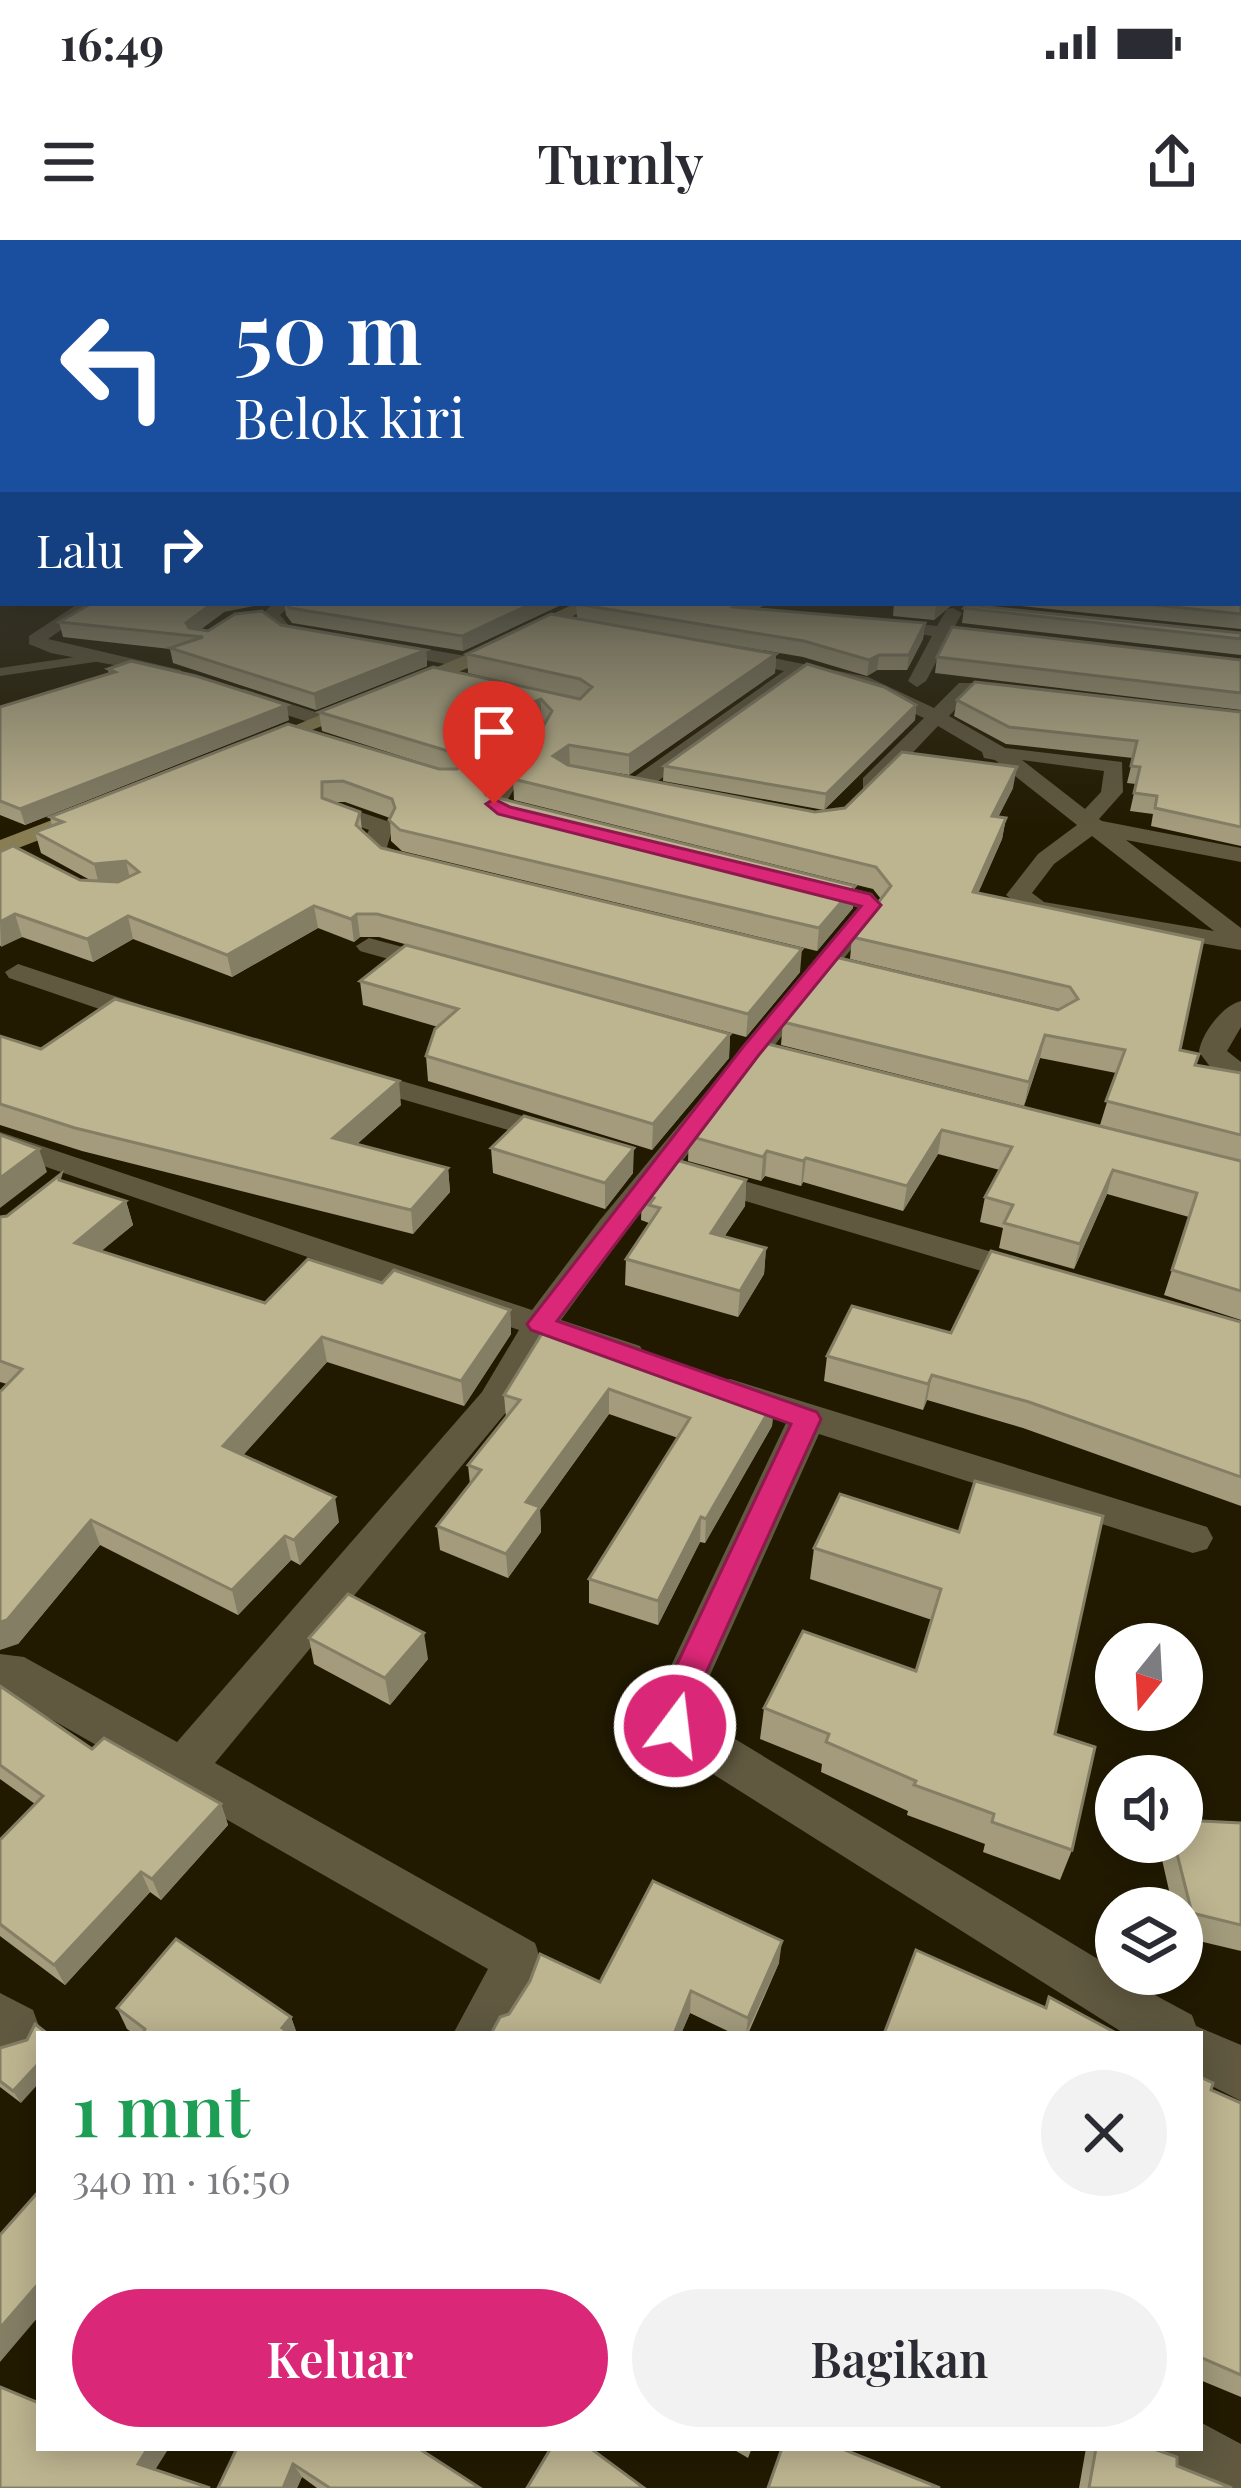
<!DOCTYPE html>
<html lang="id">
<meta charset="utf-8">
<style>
body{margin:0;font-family:"Playfair Display",serif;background:#f2f2f3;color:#2b2b33;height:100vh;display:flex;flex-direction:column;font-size:45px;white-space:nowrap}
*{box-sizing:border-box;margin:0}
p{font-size:39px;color:#7c7c81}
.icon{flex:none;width:66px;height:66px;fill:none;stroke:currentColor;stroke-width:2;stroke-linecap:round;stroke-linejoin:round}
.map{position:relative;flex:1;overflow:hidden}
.details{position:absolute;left:36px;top:1791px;width:1167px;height:420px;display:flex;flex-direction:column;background:#fff;border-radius:0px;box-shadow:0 6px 30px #0003}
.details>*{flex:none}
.guide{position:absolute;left:0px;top:0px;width:1242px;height:366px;box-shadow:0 6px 30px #0003;background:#1a4fa0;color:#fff;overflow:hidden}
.needle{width:78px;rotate:198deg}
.controls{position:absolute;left:1095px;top:1383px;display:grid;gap:24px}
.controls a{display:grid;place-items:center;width:108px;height:108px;border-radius:50%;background:#fff;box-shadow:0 6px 30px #0003;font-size:60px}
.pin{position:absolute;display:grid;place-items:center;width:102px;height:102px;color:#fff;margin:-123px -51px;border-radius:50% 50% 50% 0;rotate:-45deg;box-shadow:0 0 12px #0007}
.pin .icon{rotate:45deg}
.me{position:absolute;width:132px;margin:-66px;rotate:15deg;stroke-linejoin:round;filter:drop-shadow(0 0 9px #0008)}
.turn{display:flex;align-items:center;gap:42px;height:252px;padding:0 36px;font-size:54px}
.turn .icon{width:156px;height:156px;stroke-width:2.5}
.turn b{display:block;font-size:84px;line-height:102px}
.then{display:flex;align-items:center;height:114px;padding:0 36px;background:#0003;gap:24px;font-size:45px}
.round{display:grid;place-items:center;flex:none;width:126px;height:126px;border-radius:63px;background:#f2f2f3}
.head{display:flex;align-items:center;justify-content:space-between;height:204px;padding:0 36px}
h1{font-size:72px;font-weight:600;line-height:90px;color:#1e9e55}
.cta{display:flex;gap:24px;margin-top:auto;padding:24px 36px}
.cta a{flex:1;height:138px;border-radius:72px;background:#db2777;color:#fff;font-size:48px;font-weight:600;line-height:138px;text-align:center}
.cta a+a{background:#f2f2f3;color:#2b2b33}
.status{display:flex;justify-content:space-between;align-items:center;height:84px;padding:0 60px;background:#fff;direction:ltr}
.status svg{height:33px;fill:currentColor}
header{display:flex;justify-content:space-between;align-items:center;height:156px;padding:0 36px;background:#fff;font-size:54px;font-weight:600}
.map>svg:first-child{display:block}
</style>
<div class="status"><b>16:49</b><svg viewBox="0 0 49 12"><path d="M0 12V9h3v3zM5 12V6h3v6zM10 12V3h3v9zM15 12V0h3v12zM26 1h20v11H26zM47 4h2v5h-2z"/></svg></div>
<header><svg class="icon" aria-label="menu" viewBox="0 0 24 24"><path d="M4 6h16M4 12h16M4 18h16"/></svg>Turnly<svg class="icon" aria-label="share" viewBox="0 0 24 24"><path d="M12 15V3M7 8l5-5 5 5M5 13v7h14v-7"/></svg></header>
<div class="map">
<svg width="1241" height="2248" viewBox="0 0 1241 2248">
<rect width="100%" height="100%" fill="#221a00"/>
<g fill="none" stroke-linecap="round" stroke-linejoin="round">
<polygon fill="#605940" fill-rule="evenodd" points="103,413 108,420 0,436 0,428"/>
<g fill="#605940" fill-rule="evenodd">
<polygon points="79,363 100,363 48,399 181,430 181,438 51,413 29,404 29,396"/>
<polygon points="274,363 293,363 280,375 290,387 324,393 324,401 278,395 261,375"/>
<polygon points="953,368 962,373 954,388 1002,398 993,403 949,398 926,441 917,447 908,441 932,396 866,384 875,379 937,386 947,369"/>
<polygon points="379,401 466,416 475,422 466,428 373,410 373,402"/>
<path d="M729,409L868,437L934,468L959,443H973V451L949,476L1005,508L1122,522L1123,552L1099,579L1102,581L1241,608V622L1126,600L1241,688V710L1028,673L1006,655L1038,614L1077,585L995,520L984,518L982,512L938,486L879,548H863V538L924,478L855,446L803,435L643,552H627V542L784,431L723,418L720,414ZM1022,520L1104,531L1101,552L1085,569ZM1092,596L1214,691L1044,662L1032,653L1054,624Z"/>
<polygon points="244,449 328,476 331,480 321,486 237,459 234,455"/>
<polygon points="539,482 549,488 507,561 537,572 537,582 529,584 483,564 529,488"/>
<path d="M336,564L390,582L393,587L387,607L418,619V629C399,633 371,621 362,603L369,590L328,576V566Z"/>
<path d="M810,638L872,653L884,668L624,994L561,1080L640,1106L645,1115L640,1124L627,1127L548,1101L508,1170L215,1523L535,1703C549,1736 525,1765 508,1794H453L488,1729L0,1450V1414L24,1417L177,1502L482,1152L519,1090L0,911V892L532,1070L600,980L859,668L801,650V640Z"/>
<polygon points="369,698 451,720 455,726 442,734 360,711 356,706"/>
<polygon points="18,724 166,773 170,779 166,785 146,785 9,738 5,732"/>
<path d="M1241,761V787L1227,811L1241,822V841L1214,832L1199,812C1201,794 1223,765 1241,761Z"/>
<polygon points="353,827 571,890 575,896 560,905 343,842 339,836"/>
<polygon points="699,928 1044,1027 1049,1035 1044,1043 1032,1046 688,944 683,937"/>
<polygon points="730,1139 1207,1287 1213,1298 1207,1309 1193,1313 819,1194 697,1464 697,1476 1116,1730 1116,1734 1192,1775 1196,1786 1241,1805 1241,1861 1200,1840 1200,1794 1125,1794 659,1500 652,1486 653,1464 786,1183 717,1161 712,1152 717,1143"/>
<polygon points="0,1753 33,1770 40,1789 33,1808 14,1815 0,1809"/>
<path d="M1200,2182L1241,2204V2248C1201,2248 1171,2248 1154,2208H1200Z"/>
</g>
<g fill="#887d53" fill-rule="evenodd">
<polygon points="576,363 599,363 473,426 264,509 247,505 459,418"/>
<polygon points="78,570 89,577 86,582 0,615 0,600"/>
</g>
</g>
<g fill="#a39b7c">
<polygon points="1239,272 1241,272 1241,314 1239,315 1241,316 1241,359 1239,358"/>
<polygon points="1241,360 1241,389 991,363 1239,363"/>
<polygon points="284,363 565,363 463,411 292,383 286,375"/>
<polygon points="579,363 768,363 757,369 925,383 923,399 907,430 877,430 867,436 803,417 631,388 776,414 775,433 629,535 569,525 815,572 1013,548 998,577 1006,578 1002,599 978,653 1180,810 1195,825 1241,833 1241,1080 1164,1055 1189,977 1107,954 1074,1029 999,1008 1003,988 980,982 985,957 1000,930 938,914 903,971 803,942 801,946 765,936 761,941 688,921 689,896 764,803 1211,914 1100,885 1116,833 1040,818 1024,866 781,805 783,782 1059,769 850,719 852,697 881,659 873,649 514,560 513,539 546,483 541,478 525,486 485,552 486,555 853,668 817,711 402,611 391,601 390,578 345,562 334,562 360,572 362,591 381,608 800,732 746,797 379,697 360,697 354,702 318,688 232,737 133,699 93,722 22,697 0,706 0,612 80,640 90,640 41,613 35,592 52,586 50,577 288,484 441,529 322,491 319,472 433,427 580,459 468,433 467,414 577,378 576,364"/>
<polygon points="894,363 954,363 934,380 893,376"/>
<polygon points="964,368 1241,393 1241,415 962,383"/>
<polygon points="224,372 200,390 208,391 281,385 426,410 427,426 316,470 173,423 170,409 63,397 59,382"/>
<polygon points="937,417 1241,420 1241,470 935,433"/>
<polygon points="108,429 289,480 25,585 0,575 0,467 109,434"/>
<polygon points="957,460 1241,472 1241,606 1151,586 1153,574 1130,571 1136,544 1127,543 1133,518 1006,504 954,476"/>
<polygon points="916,465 915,480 824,570 663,541 664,526"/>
<polygon points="360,741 730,794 729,818 652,910 428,841 426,816 438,787 363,765"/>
<polygon points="0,796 41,809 401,865 357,904 448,928 450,952 413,994 82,911 0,885"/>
<polygon points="491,908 633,933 605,969 493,933"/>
<polygon points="746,940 745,966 724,997 766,1008 764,1034 738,1077 625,1045 626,1019 649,985 649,983 641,980 642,954"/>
<polygon points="63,941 126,961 133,985 101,1011 265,1063 382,1043 510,1070 511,1094 464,1166 327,1122 243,1215 339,1282 300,1325 291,1320 238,1375 100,1305 18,1404 7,1144 0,1142 0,977 7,976"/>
<polygon points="1241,1082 1241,1266 1023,1188 927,1160 923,1170 824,1141 827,1116 951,1093"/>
<polygon points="546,1087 774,1162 772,1186 705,1303 700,1302 658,1385 589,1363 589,1339 678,1198 609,1174 540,1270 541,1292 508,1338 440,1310 437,1286 470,1244 468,1225 506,1178 504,1155"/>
<polygon points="959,1292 1055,1494 1072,1610 1060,1640 983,1612 985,1604 907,1575 908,1571 821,1532 822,1524 760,1499 764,1468 916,1431 932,1380 810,1339 814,1308"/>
<polygon points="309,1398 428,1419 390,1465 314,1424"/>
<polygon points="0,1446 92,1509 221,1564 228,1585 161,1660 150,1652 65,1745 0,1696 0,1600 35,1564 0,1539"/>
<polygon points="1241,1583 1241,1711 1182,1697 1182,1668 1173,1668 1158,1602 1174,1602"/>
<polygon points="779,1723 748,1794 734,1794 690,1773 681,1794 491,1794 509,1774 530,1741 600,1742"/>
<polygon points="117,1768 291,1777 297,1794 134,1794 127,1789"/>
<polygon points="0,1808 21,1863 0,1847"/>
<polygon points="1200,1837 1211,1850 1241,1863 1241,2157 1200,2140"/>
<polygon points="237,2208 480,2248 317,2248 302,2237 297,2248 218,2248"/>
<polygon points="731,2208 752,2208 748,2218"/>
<polygon points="1086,2208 1151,2208 1177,2226 1232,2248 1079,2248"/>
</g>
<g fill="#847e65">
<polygon points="213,363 269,363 224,372 191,396 186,383"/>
<polygon points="533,363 565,363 463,411 462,396"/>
<polygon points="742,363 768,363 734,382 734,367"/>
<polygon points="939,363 954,363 934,380 936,365"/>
<polygon points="925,383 923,399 907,430 909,415"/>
<polygon points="426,410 427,426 316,470 314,454"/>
<polygon points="776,414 775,433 629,535 629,515"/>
<polygon points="879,415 877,430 867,436 869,420"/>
<polygon points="541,459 541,478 525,486 479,562 478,541 524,466"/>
<polygon points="287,465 289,480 25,585 20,569"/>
<polygon points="916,465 915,480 824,570 826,554"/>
<polygon points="569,505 570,525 554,537 553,516"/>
<polygon points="1017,527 1013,548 988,597 992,576"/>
<polygon points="1006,578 1002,599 969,674 973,652"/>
<polygon points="126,621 131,643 99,645 94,624"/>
<polygon points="855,646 853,668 817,711 819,688"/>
<polygon points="314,666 318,688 232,737 227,715"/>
<polygon points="15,674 22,697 1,707 0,682"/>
<polygon points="357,674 360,697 354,702 351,679"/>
<polygon points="128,676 133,699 93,722 87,699"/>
<polygon points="802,709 800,732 746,797 748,774"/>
<polygon points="730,794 729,818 652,910 653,884"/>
<polygon points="1045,795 1040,818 1024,866 1029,842"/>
<polygon points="399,841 401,865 337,922 333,898"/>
<polygon points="942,890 938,914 903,971 907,946"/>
<polygon points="634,908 633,933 605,969 605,943"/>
<polygon points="39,909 47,932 0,968 0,938"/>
<polygon points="767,911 765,936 761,941 763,917"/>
<polygon points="806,918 803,942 801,946 803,921"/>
<polygon points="448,928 450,952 413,994 411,970"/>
<polygon points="1113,930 1107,954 1074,1029 1080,1004"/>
<polygon points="746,940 745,966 709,1019 711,993"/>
<polygon points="126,961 133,985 82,1027 75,1003"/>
<polygon points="766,1008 764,1034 738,1077 740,1051"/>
<polygon points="510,1070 511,1094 464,1166 461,1141"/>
<polygon points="322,1097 327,1122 229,1231 223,1206"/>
<polygon points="932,1135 927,1160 923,1170 928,1144"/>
<polygon points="609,1149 609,1174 540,1270 541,1292 508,1338 506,1314 526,1262"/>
<polygon points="774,1162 772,1186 705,1303 706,1279"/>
<polygon points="335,1257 339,1282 300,1325 294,1300"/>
<polygon points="701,1277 700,1302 658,1385 658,1361"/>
<polygon points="91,1280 100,1305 18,1404 0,1410 0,1382"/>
<polygon points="285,1296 291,1320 238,1375 232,1350"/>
<polygon points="424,1393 428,1419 390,1465 385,1438"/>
<polygon points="221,1564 228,1585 161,1660 152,1639"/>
<polygon points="141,1632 150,1652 65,1745 54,1725"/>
<polygon points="782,1701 779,1723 746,1794 748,1778"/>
<polygon points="691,1751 690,1773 681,1794 674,1794"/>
<polygon points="291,1777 297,1794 284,1794 282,1788"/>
<polygon points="39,1823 39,1843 21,1863 13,1851"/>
<polygon points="39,2043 39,2076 0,2122 0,2088"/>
<polygon points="148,2208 169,2208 150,2238 138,2224"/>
<polygon points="293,2224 302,2237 297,2248 283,2248"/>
</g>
<g fill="#bdb490" stroke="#847e65" stroke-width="3">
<rect x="0" y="272" width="3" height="29"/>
<polygon points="1239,313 1239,317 1241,316 1241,343 1239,343"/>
<polygon points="1239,360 1241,360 1241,374 1136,363 1239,363"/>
<polygon points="92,363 213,363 186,383 189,388 208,391 235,374 262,371 281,385 426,410 314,454 170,408 203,397 59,382"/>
<polygon points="286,363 533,363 462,396 290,368"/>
<polygon points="579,363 742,363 734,367 925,383 909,415 879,415 869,420 804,401 576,364"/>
<polygon points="967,365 1241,393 1241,399 964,368"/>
<polygon points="551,374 776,414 629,515 569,505 553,516 568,525 815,572 845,568 902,512 1017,527 992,576 1006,578 973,652 1203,700 1180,810 1199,814 1195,825 1241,833 1241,895 1106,861 1125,810 1045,795 1029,842 783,782 835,717 1058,770 1078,759 1070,747 852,697 891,646 876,627 513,539 552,471 541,459 524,466 478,541 486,555 855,646 819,688 400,590 389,580 395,568 392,559 343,541 322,542 322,558 360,572 356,585 381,608 802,709 748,774 377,674 357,674 351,679 314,666 227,715 128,676 87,699 15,674 0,682 0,612 13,606 80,640 118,642 139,632 126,621 94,624 35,592 63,582 50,577 288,484 439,529 457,529 463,522 461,515 319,472 433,427 580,459 592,447 580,439 467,414"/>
<polygon points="952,387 1241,420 1241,453 937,417"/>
<polygon points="131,421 196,436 287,465 20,569 0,561 0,467 115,432 108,429"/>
<polygon points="807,424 884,447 916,465 826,554 664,526"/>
<polygon points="975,442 1241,472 1241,587 1155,568 1157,556 1134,553 1140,527 1131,526 1137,501 1009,487 957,460"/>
<polygon points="406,705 730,794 653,884 426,816 435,789 458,769 360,741"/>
<polygon points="115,759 399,841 333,898 448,928 411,970 75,888 0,864 0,796 41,809"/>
<polygon points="764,803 1241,921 1241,1051 1172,1030 1197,953 1113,930 1080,1004 1004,983 1013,965 985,957 1012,907 942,890 907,946 806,918 803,921 767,911 763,917 689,896"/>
<polygon points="524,876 634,908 605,943 491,908"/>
<polygon points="0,895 39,909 0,938"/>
<polygon points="669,918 746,940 711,993 766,1008 740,1051 626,1019 660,968 649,965 654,958 642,954"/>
<polygon points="61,934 59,940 126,961 75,1003 265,1063 308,1019 382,1043 394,1030 510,1070 461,1141 322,1097 223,1206 335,1257 294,1300 285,1296 232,1350 91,1280 7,1380 0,1382 0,1152 22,1129 0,1121 0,977 7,976"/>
<polygon points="991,1011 1241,1082 1241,1237 1029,1162 932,1135 928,1144 827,1116 852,1066 951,1093"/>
<polygon points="546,1087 774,1162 706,1279 701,1277 658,1361 589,1339 690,1178 609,1149 526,1262 540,1267 506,1314 437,1286 481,1230 468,1225 520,1160 504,1155"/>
<polygon points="975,1241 1103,1276 1055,1494 1095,1507 1072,1610 992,1582 994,1574 914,1545 916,1541 826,1502 829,1494 764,1468 803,1391 916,1431 941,1349 814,1308 840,1254 959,1292"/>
<polygon points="348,1354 424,1393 385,1438 309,1398"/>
<polygon points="0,1446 92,1509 104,1498 221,1564 152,1639 141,1632 54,1725 0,1684 0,1600 43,1556 0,1525"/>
<polygon points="1182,1580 1241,1583 1241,1685 1192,1673 1174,1602 1182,1602"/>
<polygon points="653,1641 782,1701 748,1778 691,1751 674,1794 491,1794 500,1777 509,1774 530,1741 540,1714 600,1742"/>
<polygon points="176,1699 291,1777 282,1788 291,1794 143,1794 145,1789 117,1768"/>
<polygon points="916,1710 1046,1768 1049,1757 1118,1794 884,1794"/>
<polygon points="35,1784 48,1794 39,1794 39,1823 13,1851 0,1841 0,1808 27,1800"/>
<polygon points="1200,1837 1213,1843 1211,1850 1241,1863 1241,2135 1200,2117"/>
<polygon points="39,1951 39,2043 0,2088 0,1995"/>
<polygon points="0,2147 39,2163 39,2208 148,2208 138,2224 210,2248 0,2248"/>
<polygon points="237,2208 418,2208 480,2248 330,2248 293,2224 283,2248 218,2248"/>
<polygon points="551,2208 590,2208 644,2248 527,2248"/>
<polygon points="782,2208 840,2208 940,2248 768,2248"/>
<polygon points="1096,2208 1151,2208 1177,2217 1177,2226 1232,2248 1089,2248"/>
</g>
<linearGradient id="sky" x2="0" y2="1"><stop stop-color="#130e00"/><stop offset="0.46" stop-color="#3e3e37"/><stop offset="1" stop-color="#3e3e37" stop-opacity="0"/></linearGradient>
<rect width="1241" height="587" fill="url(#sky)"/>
<polygon fill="#db2777" stroke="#8e194d" stroke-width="3" points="494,559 510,567 870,654 881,665 758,816 557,1081 817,1172 821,1179 692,1464 687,1497 675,1501 663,1497 658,1464 791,1184 531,1090 527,1084 743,807 861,666 498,574 486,564"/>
</svg>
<div class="controls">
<a><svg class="needle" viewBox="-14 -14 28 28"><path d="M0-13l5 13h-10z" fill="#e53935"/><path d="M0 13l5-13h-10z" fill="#7c7c81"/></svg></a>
<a><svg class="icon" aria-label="sound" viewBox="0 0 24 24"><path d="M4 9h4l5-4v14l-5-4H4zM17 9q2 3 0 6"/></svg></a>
<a><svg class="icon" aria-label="layers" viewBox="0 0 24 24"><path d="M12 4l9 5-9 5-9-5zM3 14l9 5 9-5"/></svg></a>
</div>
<div class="pin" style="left:494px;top:564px;background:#d93025"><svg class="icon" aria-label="arrive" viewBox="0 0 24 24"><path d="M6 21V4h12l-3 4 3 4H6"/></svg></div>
<svg class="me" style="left:675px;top:1486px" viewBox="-20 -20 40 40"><circle r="17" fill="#db2777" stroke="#fff" stroke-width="3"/><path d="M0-11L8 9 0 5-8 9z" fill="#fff"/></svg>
<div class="guide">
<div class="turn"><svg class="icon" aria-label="left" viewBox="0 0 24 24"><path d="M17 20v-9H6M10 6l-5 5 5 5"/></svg><div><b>50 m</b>Belok kiri</div></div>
<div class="then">Lalu<svg class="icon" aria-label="right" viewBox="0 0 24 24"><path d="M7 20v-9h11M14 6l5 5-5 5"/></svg></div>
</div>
<section class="details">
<div class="head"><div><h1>1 mnt</h1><p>340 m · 16:50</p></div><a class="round"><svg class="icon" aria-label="close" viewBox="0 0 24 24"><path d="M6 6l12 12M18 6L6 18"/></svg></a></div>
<div class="cta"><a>Keluar</a><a>Bagikan</a></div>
</section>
</div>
